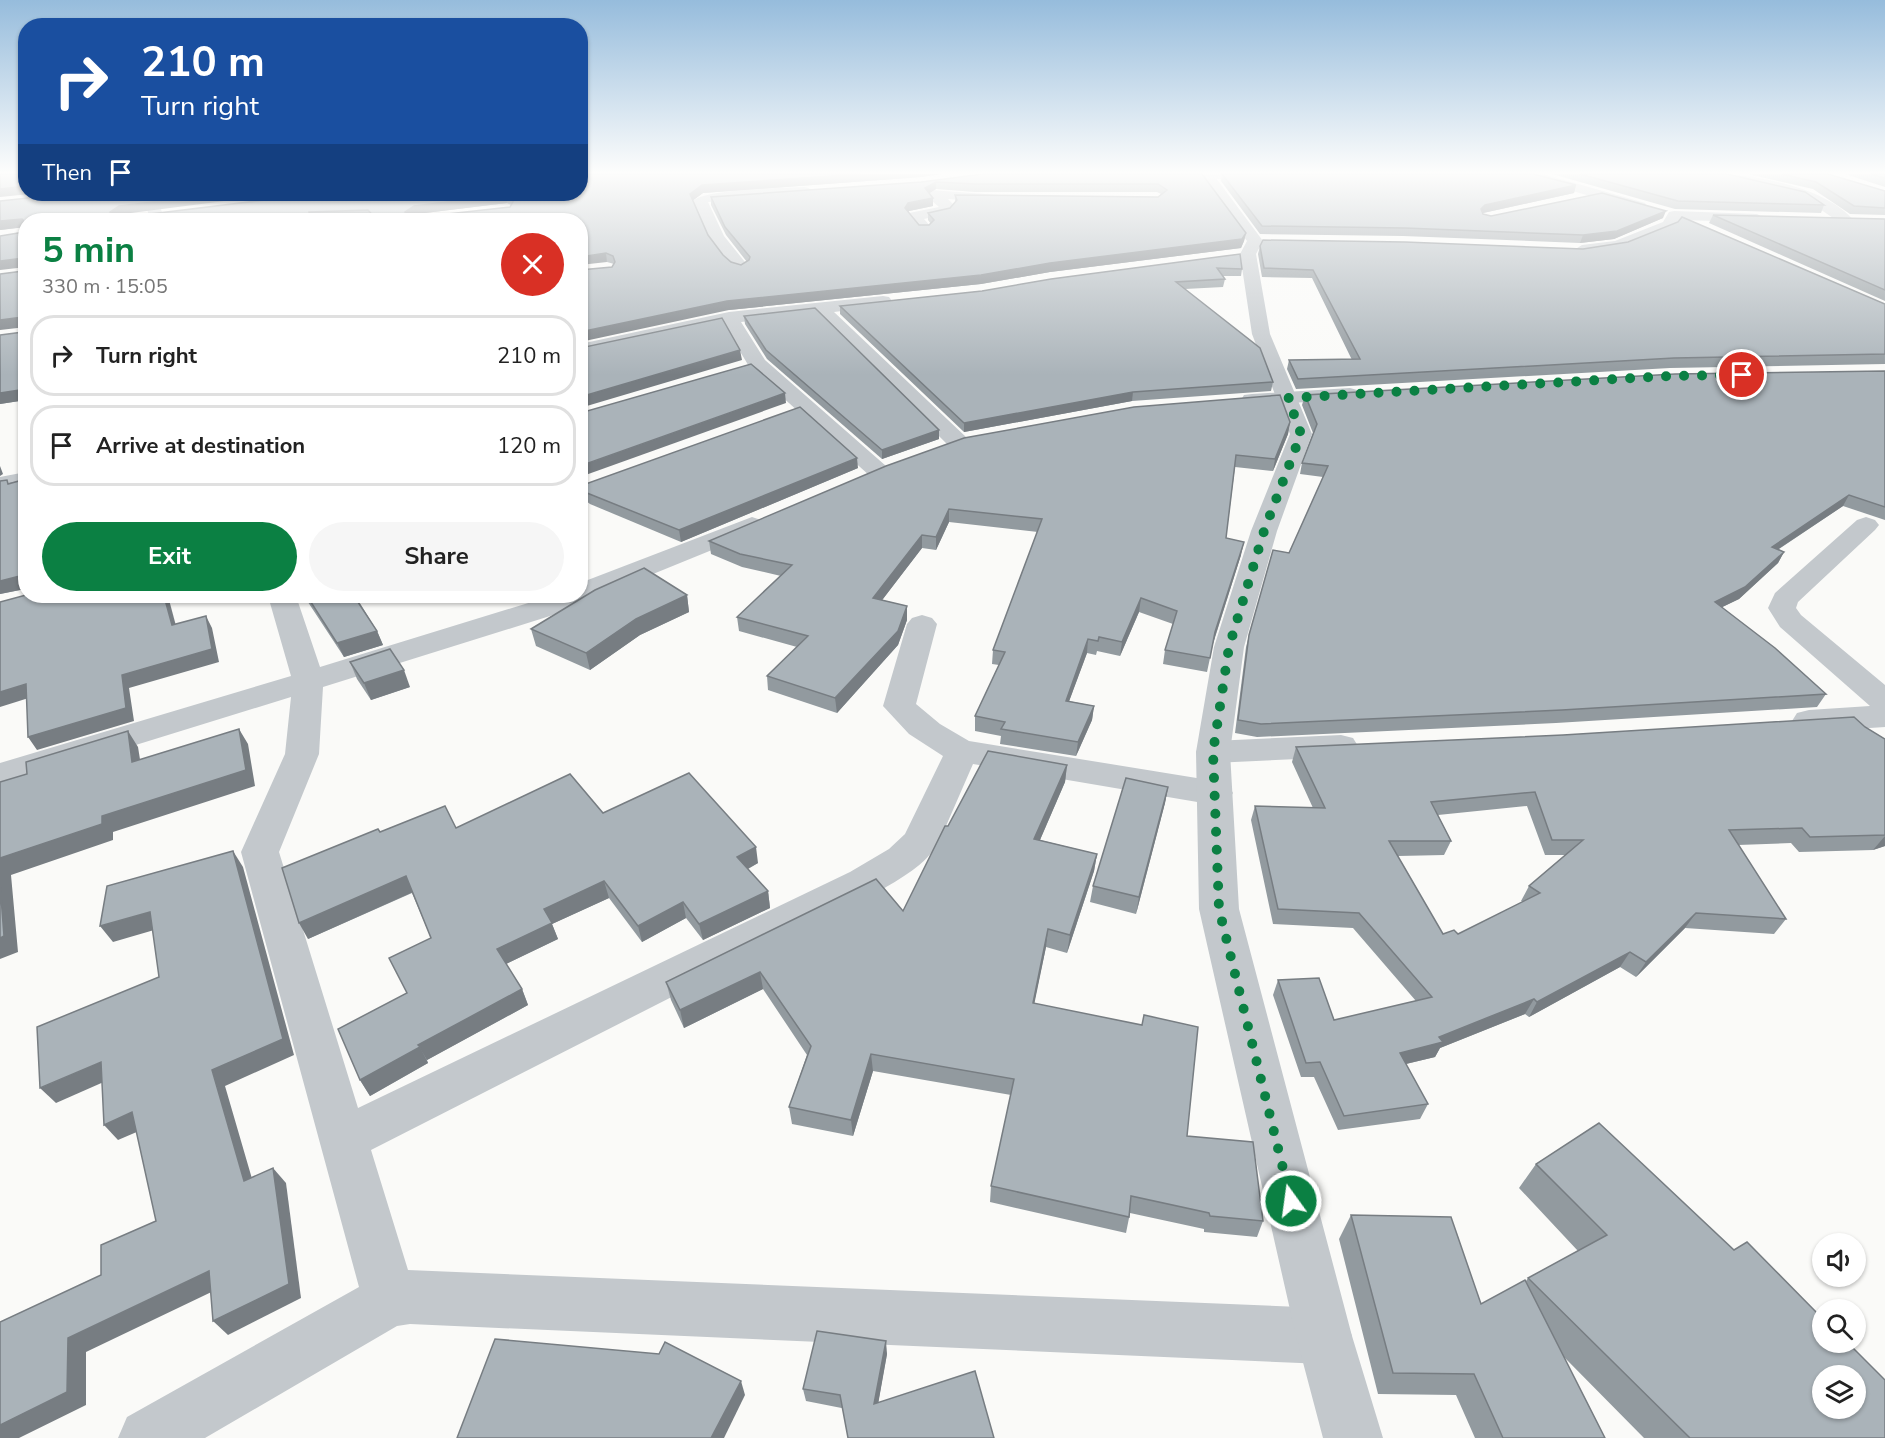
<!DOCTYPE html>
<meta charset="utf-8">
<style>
body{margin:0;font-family:"Nunito Sans",sans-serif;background:#f6f6f6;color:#222;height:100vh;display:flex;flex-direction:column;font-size:22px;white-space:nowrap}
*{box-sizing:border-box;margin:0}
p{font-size:20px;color:#767676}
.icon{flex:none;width:33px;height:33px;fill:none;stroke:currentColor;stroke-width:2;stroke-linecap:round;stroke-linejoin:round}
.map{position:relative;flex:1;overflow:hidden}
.drawer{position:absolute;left:18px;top:213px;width:570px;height:390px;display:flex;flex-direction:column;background:#fff;border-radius:24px;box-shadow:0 2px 4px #0004}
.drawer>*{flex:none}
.top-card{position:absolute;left:18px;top:18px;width:570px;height:183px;border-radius:24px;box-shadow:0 2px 4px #0004;background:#1a4fa0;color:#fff;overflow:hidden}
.tools{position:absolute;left:1812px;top:1233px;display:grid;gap:12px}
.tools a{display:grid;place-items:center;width:54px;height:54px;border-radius:50%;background:#fff;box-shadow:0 2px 4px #0004;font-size:30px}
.pin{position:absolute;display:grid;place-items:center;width:51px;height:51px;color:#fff;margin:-26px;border:3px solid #fff;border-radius:50%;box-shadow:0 2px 6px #0007}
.me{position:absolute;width:66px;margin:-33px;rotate:346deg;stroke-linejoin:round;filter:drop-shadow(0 0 4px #0008)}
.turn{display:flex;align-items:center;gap:21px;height:126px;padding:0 24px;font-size:27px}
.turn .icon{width:78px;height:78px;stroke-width:2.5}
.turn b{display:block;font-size:42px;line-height:51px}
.then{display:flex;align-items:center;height:57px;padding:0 24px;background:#0003;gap:12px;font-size:22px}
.round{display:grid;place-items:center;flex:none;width:63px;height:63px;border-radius:32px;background:#f6f6f6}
.summary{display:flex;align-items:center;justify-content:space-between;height:102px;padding:0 24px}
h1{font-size:36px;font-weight:700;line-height:45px;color:#0b8043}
.cta{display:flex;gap:12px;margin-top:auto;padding:12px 24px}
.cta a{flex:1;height:69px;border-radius:36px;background:#0b8043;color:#fff;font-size:24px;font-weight:700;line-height:69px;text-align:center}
.cta a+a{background:#f6f6f6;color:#222}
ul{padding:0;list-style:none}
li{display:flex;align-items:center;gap:18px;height:81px;margin:0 12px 9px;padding:0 12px;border:3px solid #e0e0e0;border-radius:24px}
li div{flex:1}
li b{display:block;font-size:22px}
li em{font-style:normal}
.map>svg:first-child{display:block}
</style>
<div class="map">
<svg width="1885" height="1438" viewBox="0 0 1885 1438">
<rect width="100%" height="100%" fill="#fafaf8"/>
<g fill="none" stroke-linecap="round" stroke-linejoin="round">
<g fill="#c3c8cc" fill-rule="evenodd">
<polygon points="1201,174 1290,174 1283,178 1207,179 1202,178"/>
<polygon points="1522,174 1543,174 1645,203 1647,206 1645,209 1635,209 1524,177"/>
<path d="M1714,174C1755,174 1828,188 1854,221L1847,225L1842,224L1802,197L1716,177Z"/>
<path d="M804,187L809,188L811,191L809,194L708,202L724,236L749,267L741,272C720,267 699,220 693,201C703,189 784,188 804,187Z"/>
<path d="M931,190L998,195L1005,199L998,203L948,199L955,206C947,217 937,216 924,219L932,228L924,233L919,231L907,216L909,213L939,207L924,194Z"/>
<polygon points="141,194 155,194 165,220 151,220"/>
<path d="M1674,211L1757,214L1764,218L1757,222L1679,220C1678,221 1676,227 1674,228C1662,238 1585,262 1574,250L1582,245L1615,241L1663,222L1669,212Z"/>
<polygon points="883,296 889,297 892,301 889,305 834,312 966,437 969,442 966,447 958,449 950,447 816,314 741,322 765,360 886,466 890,471 886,476 878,478 870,476 750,368 724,325 580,356 580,344 729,312"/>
<polygon points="1350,388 1357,390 1361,394 1357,398 1252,406 1244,405 1241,400 1244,395 1252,394"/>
<polygon points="26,472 26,486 0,491 0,477"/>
<path d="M752,517L761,520L765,525L761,530L550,616L323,687L319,754L279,852L358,1108L850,872L889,849L905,834L943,756L909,734L883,706L907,624L912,618L922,615L932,618L937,624L916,704L940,724L969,741L1215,781L1228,784L1233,793L1228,802L1215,805L973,764L939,842C925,866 901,878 878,892L371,1150L408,1270L1324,1308L1344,1316L1352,1336L1344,1356L1324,1364L410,1324L397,1326L205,1438H118L127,1417L359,1287L241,852L285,754L291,697L0,787V763L291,676L268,596H296L320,667L551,596H580V583Z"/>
<polygon points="1866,517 1875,520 1879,525 1875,530 1798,602 1796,608 1801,615 1885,685 1885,727 1809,732 1797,729 1792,721 1797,713 1809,710 1870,706 1780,627 1768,608 1775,593 1857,520"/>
<polygon points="1341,735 1353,738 1358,746 1353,754 1341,757 1213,763 1201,760 1196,752 1201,744 1213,741"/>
</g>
<polygon fill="#c3c8cc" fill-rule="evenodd" points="1199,174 1213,174 1263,241 1256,254 1270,334 1312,434 1277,531 1244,647 1230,752 1239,909 1352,1336 1383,1438 1323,1438 1296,1336 1199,909 1196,752 1214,647 1251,531 1290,434 1252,334 1240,254 1247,241"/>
</g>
<g fill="#929a9f" fill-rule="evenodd">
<path d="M580,174H942L921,177L703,193L693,200L708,235L723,255L731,262L741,265L747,262L726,235L711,205V197L921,182L1202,174L1246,233L1244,241L1241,248L1050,272L981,284L729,310L612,267L614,264L607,262L580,220H373L370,217L311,220H26V400L0,404L23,332L24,227L0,230V201L123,214H122H150ZM936,189L975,192H1157L1161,194L1158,197L955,195V202L950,208L928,213V220L931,224L929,225H919L908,212L909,211L933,206V198L929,193ZM507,203L511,205L510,207L447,214H416Z"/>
<polygon points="1222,174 1576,185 1574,193 1483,213 1483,214 1491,216 1663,218 1614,239 1580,243 1403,236 1260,234 1221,181"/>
<polygon points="1552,174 1727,174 1824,205 1821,213 1675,209"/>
<polygon points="1748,174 1828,174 1885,191 1885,215 1850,214 1813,189"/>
<polygon points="1845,174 1885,174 1885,187"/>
<polygon points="1713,215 1885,219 1885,301 1709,223"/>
<polygon points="1260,246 1885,304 1885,364 1670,368 1296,389 1287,369 1289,360 1352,360 1312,278 1262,277 1258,254"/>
<polygon points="1240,254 1242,269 1241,276 1222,276 1225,279 1223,287 1185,289 1273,382 1271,391 1132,401 964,432 840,314 840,306 982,291"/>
<polygon points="744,316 939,439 882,459 767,359 745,324"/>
<polygon points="1885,371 1885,520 1843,506 1779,549 1784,552 1778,563 1739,599 1722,607 1826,694 1817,707 1556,723 1257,737 1235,733 1246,647 1249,635 1289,553 1323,477 1300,474 1302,463 1313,433 1302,405 1305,395"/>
<polygon points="1290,422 1288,434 1273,471 1235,467 1226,538 1241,555 1213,644 1207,672 1163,664 1165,650 1173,624 1139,612 1120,656 1097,651 1096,655 1087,653 1069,701 1094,706 1092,720 1076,756 1000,744 1001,736 975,731 975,716 999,665 992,664 993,650 1038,532 949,522 936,550 922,548 882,600 907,606 907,620 898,645 837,713 768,690 767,676 797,647 739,631 737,617 781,576 742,567 711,554 709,541"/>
<polygon points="858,468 681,542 590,504 582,498 580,493 580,486"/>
<polygon points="26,479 26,590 25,589 0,594 0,481 9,483"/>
<polygon points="687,595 689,612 640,635 590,670 536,646 531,629"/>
<polygon points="304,596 373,596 358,600 377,631 383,645 344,657"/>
<polygon points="350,662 410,687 371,700 357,679"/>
<path d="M1865,727L1885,739V846L1873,850L1799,852L1791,843L1738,845L1786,919L1774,934L1685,928L1636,977L1620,967L1529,1017L1525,1014L1440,1048L1435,1057L1406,1064L1428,1104L1420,1119L1338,1130L1314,1077H1301L1273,995L1278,980L1334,1020L1416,1001L1353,928L1273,924L1251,820L1255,806L1313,808L1292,762L1296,747ZM1527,806L1545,855H1565L1529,886L1521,901L1523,902L1458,934H1443L1398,856L1444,855L1451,841L1438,815Z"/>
<polygon points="1067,765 1065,782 1040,840 1097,854 1094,871 1067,953 1046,947 1034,1003 1187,1136 1263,1221 1257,1237 1204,1232 1204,1229 1130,1213 1126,1233 990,1202 991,1186 1011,1095 873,1071 853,1136 792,1124 789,1107 807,1055 763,989 684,1028 671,1000 666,982 903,911 948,826"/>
<polygon points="1168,787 1165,803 1136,914 1090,902 1093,886"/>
<polygon points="603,813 758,863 748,869 768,891 770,908 703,940 686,918 642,942 609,898 552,924 558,939 506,964 522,989 528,1005 427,1060 428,1063 370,1096 360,1080 407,993 431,938 412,893 308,939 380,832 456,828"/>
<polygon points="1536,1164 1885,1438 1644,1438 1564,1357 1605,1438 1475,1438 1456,1395 1378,1394 1339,1239 1351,1215 1481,1304 1526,1281 1528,1278 1578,1251 1519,1188"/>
<polygon points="887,1354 878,1403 994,1438 806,1401 803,1389"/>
</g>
<g fill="#777d82">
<polygon points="861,174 942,174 921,177 703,193 691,202 690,194 702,185"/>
<polygon points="936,182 936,189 925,196 925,188"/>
<polygon points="1576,185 1574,193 1483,213 1481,209 1485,205"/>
<polygon points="26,186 26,194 30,194 0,197 0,189"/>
<polygon points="219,194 279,194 123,214 114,220 110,212 119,206"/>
<polygon points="506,195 507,203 417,214 408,220 405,212 414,206"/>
<polygon points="933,198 933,206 909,211 905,216 905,208 908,203"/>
<polygon points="1666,211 1663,218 1614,239 1580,243 1583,235"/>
<polygon points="22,219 26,227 0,230 0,221"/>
<polygon points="1246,233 1244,241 1241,248 1050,272 981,284 729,310 580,342 580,332 727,301 1050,263"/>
<polygon points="606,253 607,262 580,265 580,257"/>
<polygon points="23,258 26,267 0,270 0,261"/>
<polygon points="22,317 26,327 0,330 0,320"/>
<polygon points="740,350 742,360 580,408 580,397"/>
<polygon points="26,389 26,400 0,404 0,393"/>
<polygon points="1133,392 1132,401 964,432 964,423"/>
<polygon points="785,393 786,403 580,477 580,466"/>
<polygon points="1290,422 1288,434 1273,471 1275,459"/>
<polygon points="939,430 939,439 882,459 882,450"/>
<polygon points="857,458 858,468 681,542 679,530"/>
<polygon points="0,466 3,474 0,476"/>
<polygon points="1849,495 1843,506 1765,558 1772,547"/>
<polygon points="949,509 949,522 936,550 936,537"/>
<polygon points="922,535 922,548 873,612 873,598"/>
<polygon points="1244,542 1241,555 1212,646 1215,632"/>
<polygon points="1784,552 1778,563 1739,599 1708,614 1715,602"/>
<polygon points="20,576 21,582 25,589 0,594 0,581"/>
<polygon points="687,595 689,612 640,635 590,670 586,653 636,619"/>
<polygon points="164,596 168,596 179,637 172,625"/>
<polygon points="352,596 373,596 355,601"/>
<polygon points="1141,598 1139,612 1120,656 1122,642"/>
<polygon points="907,606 907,620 898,645 837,713 835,698"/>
<polygon points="206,616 212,628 219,662 129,688 134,721 37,750 28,737 122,675"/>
<polygon points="377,631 383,645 344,657 337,643"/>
<polygon points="1088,639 1087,653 1064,715 1066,701"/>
<polygon points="404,670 410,687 371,700 364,683"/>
<polygon points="26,684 35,696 0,707 0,692"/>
<polygon points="1094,706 1092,720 1076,756 1078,742"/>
<polygon points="239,729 248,744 255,786 113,832 113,840 11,875 18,952 0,959 0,858 102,816"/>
<polygon points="128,731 138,747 143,778 132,762"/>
<polygon points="1067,765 1065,782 1033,856 1034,839"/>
<polygon points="1168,787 1165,803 1136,914 1139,897"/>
<polygon points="1885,836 1885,846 1873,850"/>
<polygon points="756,847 758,863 740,873 737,857"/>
<polygon points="233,851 243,867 294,1055 225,1086 257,1196 244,1181 212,1070"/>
<polygon points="1097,854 1094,871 1067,953 1070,935"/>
<polygon points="406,876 413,892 308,939 299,923"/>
<polygon points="604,881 609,898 552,924 558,939 504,965 497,949 544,909"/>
<polygon points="768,891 770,908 703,940 699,924"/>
<polygon points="683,902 686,918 642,942 638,926"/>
<polygon points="150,912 161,928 113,942 100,926"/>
<polygon points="1696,913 1685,928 1636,977 1646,962"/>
<polygon points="1048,929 1046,947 1031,1020 1033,1003"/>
<polygon points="1630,952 1620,967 1529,1017 1537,1002"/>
<polygon points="760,972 763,989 684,1028 680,1010"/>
<polygon points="522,989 528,1005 427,1060 418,1045"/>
<polygon points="1534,999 1525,1014 1440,1048 1435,1057 1393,1067 1400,1053"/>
<polygon points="420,1047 428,1063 370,1096 360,1080"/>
<polygon points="871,1054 873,1071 853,1136 851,1120"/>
<polygon points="101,1062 115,1077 56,1103 40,1088"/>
<polygon points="132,1112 146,1128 118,1140 104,1125"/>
<polygon points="273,1168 286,1183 301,1298 228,1335 213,1321"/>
<polygon points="209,1271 224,1286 86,1352 86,1405 19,1438 0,1438 0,1425 68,1338"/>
<polygon points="886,1341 887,1354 876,1416 874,1404"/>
<polygon points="741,1381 745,1395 724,1438 711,1438"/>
</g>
<g fill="#aab3b9" stroke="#777d82" stroke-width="1.5" fill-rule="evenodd">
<polygon points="0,174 26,174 26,186 0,189"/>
<path d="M580,174H861L702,185L690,194L708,235L723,255L731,262L741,265L749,260L750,257L725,227L711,197L921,182L983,174H1202L1246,233L1242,239L1050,263L981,275L727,301L580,332V270L612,267L615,262L613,256L606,253L580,257V220H377L368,210L309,212L311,220H26V389L0,393V335L23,332L22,317L0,320V274L23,271V258L0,261V236L24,232V221L22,219L0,221V201L65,194H219L119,206L110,212L112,214H150L290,197L365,194H580ZM936,182L975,184H1158L1167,190L1158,197L955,195L957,200L950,208L928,213L934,220L929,225H919L905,208L908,203L933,198L925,188ZM506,195L514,200L510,207L447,214H408L405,212L414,206Z"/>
<polygon points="1222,174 1533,174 1576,185 1485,205 1481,209 1483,214 1491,216 1602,193 1666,211 1617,231 1583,235 1405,228 1262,226"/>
<polygon points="1580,174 1727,174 1805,192 1824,205 1678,201"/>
<polygon points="1782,174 1828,174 1885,191 1885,208 1854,206 1816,182"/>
<polygon points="1871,174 1885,174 1885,178"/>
<polygon points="1713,215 1885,219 1885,290"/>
<polygon points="1682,217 1885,304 1885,354 1674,358 1298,379 1289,360 1360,359 1313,270 1264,268 1260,246 1263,240 1405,242 1583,249 1628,242 1678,222"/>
<polygon points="1240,254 1242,269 1217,268 1225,279 1176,282 1260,348 1273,382 1133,392 964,423 840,306 982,291 1051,279"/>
<polygon points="815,308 939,430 882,450 766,350 744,316"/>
<polygon points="722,318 740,350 580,397 580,348"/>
<polygon points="751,364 785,393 580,466 580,413"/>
<polygon points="1885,371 1885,507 1849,495 1772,547 1784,552 1745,587 1715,602 1775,648 1826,694 1562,710 1261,724 1238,720 1249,635 1273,550 1289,553 1328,466 1302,463 1317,424 1305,395 1675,374"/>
<polygon points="1280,395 1290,422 1275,459 1236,455 1226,538 1244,542 1215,632 1210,658 1165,650 1177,611 1141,598 1122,642 1099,637 1098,641 1088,639 1066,701 1094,706 1078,742 1001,729 1005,722 975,716 1005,652 993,650 1042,519 949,509 936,537 922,535 873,598 907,606 898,631 835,698 767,676 808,636 737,617 792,565 740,554 709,541 886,466 964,438 1134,407"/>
<polygon points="800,407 857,458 679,530 587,493 580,488 580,486"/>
<polygon points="26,479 26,582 21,582 20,576 0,581 0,481 7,480 8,484"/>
<polygon points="644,568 687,595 636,619 586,653 531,629 595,590"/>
<polygon points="26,595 164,596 172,625 206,616 212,649 122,675 126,708 28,737 26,684 0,692 0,602"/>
<polygon points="307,596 354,596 377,631 337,643"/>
<polygon points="390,649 404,670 364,683 350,662"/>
<path d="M1854,717L1865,727L1885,739V835L1810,837L1802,828L1729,830L1786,919L1696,913L1646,962L1630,952L1537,1002L1534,999L1439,1037L1443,1042L1400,1053L1428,1104L1344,1116L1320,1062L1306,1063L1278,980L1319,978L1334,1020L1432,997L1359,913L1278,909L1255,806L1325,808L1296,747L1563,735ZM1535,792L1552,840H1583L1529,886L1540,893L1458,934L1454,930L1443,934L1389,841H1451L1431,802Z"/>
<polygon points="239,729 246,770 102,816 102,824 0,858 0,782 27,774 26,762 128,731 132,762"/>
<polygon points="988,751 1067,765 1034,839 1097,854 1070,935 1048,929 1033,1003 1142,1025 1144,1015 1198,1027 1187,1136 1253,1142 1263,1221 1210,1216 1209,1213 1131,1196 1129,1217 991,1186 1014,1079 871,1054 851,1120 789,1107 811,1046 760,972 680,1010 666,982 876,879 903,911 945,826 948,826"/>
<polygon points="689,773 756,847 737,857 768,891 699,924 683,902 638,926 604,881 544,909 552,923 497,949 522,989 418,1045 420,1047 360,1080 338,1029 407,993 389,958 431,938 406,876 299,923 282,868 378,829 380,832 445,806 456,828 570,774 603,813"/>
<polygon points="1126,778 1168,787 1139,897 1093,886"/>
<polygon points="233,851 283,1039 212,1070 244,1181 273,1168 289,1284 213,1321 209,1271 68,1338 67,1392 0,1425 0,1322 101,1275 101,1245 156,1221 132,1112 104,1125 101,1062 40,1088 37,1027 159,977 150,912 100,926 107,886"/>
<polygon points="0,884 4,936 0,938"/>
<path d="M1599,1123L1734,1250L1747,1242L1822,1318V1342H1847L1885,1380V1438H1690L1528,1278L1607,1235L1536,1164ZM1822,1376H1856V1408H1822Z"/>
<polygon points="1351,1215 1451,1217 1481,1304 1525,1280 1605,1438 1503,1438 1474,1374 1393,1373"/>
<polygon points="817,1331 886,1341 874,1404 975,1371 994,1438 848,1438 840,1395 803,1389"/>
<polygon points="495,1339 659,1354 665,1342 741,1381 711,1438 457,1438"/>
</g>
<linearGradient id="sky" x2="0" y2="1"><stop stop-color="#96bcdc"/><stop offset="0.46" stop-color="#fdfdfc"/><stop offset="1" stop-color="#fdfdfc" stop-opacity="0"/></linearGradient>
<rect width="1885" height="375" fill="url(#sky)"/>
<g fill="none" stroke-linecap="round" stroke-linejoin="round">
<polyline stroke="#0b8043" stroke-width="10" stroke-dasharray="0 18" points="1291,1201 1219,909 1213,752 1229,647 1264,531 1301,434 1288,398 1670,376 1742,375"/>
</g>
</svg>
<div class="tools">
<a><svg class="icon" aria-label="sound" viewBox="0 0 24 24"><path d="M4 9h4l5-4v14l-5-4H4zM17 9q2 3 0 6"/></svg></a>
<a><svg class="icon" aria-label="search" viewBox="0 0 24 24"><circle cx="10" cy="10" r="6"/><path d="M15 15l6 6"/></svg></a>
<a><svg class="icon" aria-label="layers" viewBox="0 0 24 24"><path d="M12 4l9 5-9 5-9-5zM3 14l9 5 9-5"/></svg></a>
</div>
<div class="pin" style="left:1742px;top:375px;background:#d93025"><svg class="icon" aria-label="arrive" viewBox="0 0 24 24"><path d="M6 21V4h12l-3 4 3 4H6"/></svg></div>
<svg class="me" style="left:1291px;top:1201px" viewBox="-20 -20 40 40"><circle r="17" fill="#0b8043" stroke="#fff" stroke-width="3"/><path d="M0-11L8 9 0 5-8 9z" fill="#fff"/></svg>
<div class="top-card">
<div class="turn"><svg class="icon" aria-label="right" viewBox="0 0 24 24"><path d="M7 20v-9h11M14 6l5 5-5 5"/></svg><div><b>210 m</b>Turn right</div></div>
<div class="then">Then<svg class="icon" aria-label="arrive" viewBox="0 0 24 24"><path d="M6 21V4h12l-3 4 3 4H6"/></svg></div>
</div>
<section class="drawer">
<div class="summary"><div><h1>5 min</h1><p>330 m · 15:05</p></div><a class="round" style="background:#d93025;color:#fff"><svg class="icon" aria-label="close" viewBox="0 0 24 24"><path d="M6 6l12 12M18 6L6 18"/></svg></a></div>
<ul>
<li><svg class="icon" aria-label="right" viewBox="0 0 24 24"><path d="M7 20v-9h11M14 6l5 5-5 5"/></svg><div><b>Turn right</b></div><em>210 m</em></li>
<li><svg class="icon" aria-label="arrive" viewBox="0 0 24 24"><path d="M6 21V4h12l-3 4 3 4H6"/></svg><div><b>Arrive at destination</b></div><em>120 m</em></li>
</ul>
<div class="cta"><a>Exit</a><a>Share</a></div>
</section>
</div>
